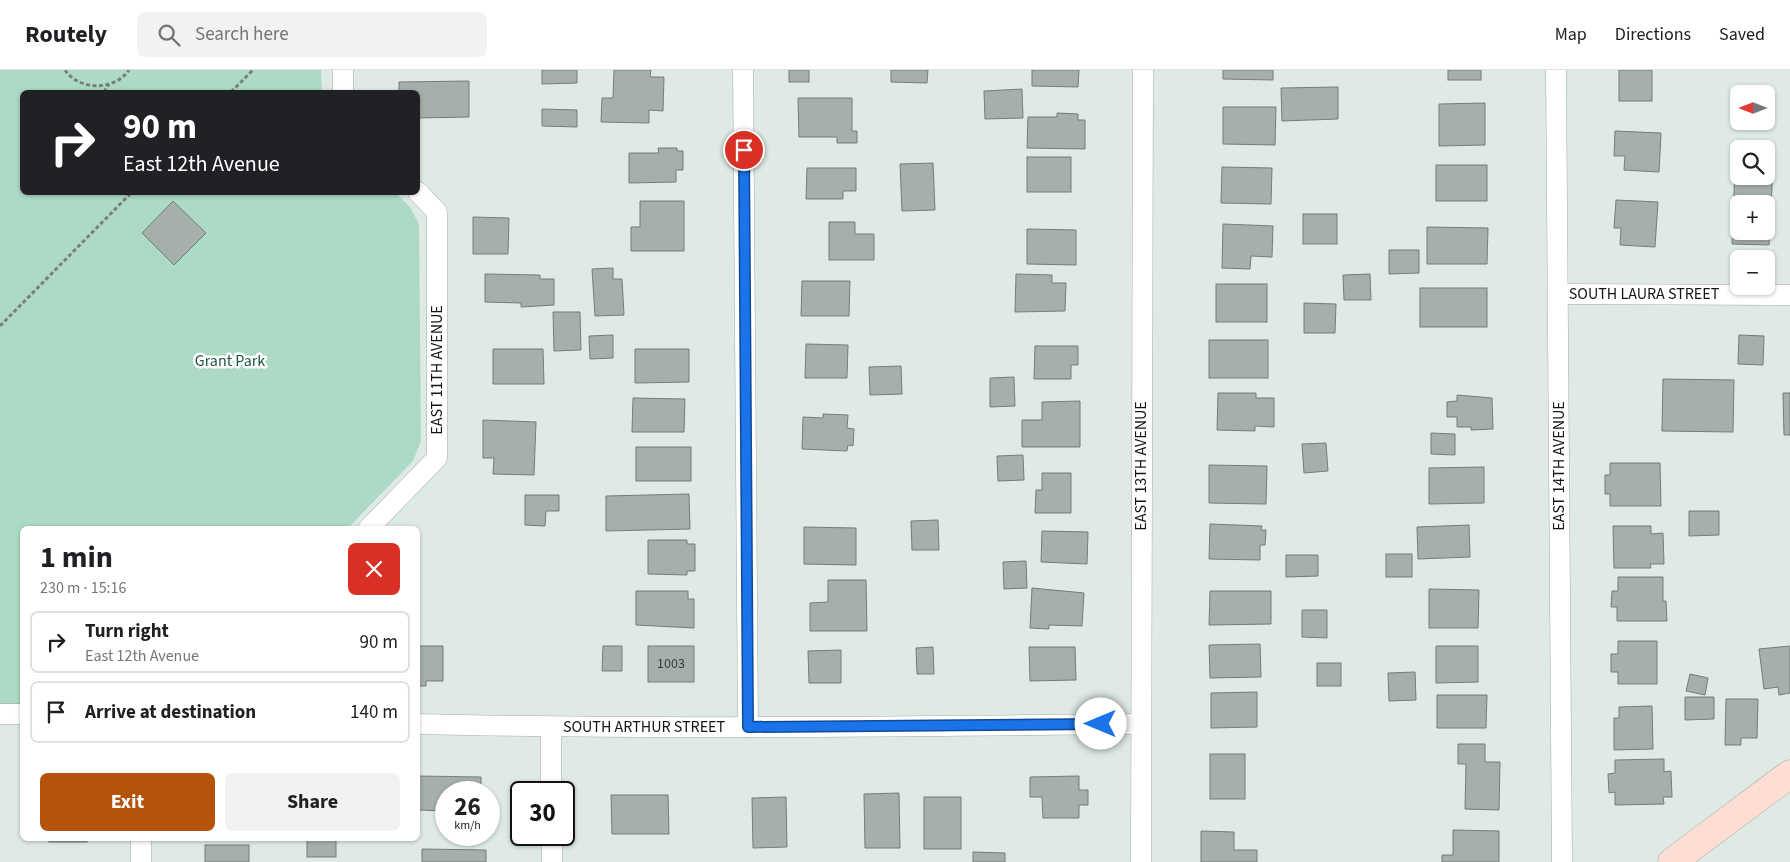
<!DOCTYPE html>
<meta charset="utf-8">
<style>
body{margin:0;font-family:"Source Sans 3",sans-serif;background:#f2f2f2;color:#202124;height:100vh;display:flex;flex-direction:column;font-size:19px;white-space:nowrap}
*{box-sizing:border-box;margin:0}
p{font-size:16px;color:#757577}
.icon{flex:none;width:28px;height:28px;fill:none;stroke:currentColor;stroke-width:2;stroke-linecap:round;stroke-linejoin:round}
.map{position:relative;flex:1;overflow:hidden}
.drawer{position:absolute;left:20px;top:456px;width:400px;height:315px;display:flex;flex-direction:column;background:#fff;border-radius:8px;box-shadow:0 1px 4px #0004}
.drawer>*{flex:none}
.hud{position:absolute;left:20px;top:20px;width:400px;height:105px;border-radius:8px;box-shadow:0 1px 4px #0004;background:#202124;color:#fff;overflow:hidden}
.needle{width:32px;rotate:270deg}
.controls{position:absolute;left:1730px;top:15px;display:grid;gap:10px}
.controls a{display:grid;place-items:center;width:45px;height:45px;border-radius:8px;background:#fff;box-shadow:0 1px 4px #0004;font-size:25px}
.speed{position:absolute;left:435px;top:711px;display:flex;gap:10px;font-size:25px;font-weight:700;text-align:center}
.speed>*{display:grid;place-content:center;width:65px;height:65px;border-radius:50%;background:#fff;box-shadow:0 1px 4px #0004;line-height:1}
.speed small{font-size:12px;font-weight:400}
.speed .limit{border:2px solid #111;border-radius:8px;background:#fff;color:#111}
.pin{position:absolute;display:grid;place-items:center;width:42px;height:42px;color:#fff;margin:-21px;border:2px solid #fff;border-radius:50%;box-shadow:0 1px 5px #0007}
.me{position:absolute;width:55px;margin:-28px;rotate:270deg;stroke-linejoin:round;filter:drop-shadow(0 0 4px #0008)}
.turn{display:flex;align-items:center;gap:18px;height:105px;padding:0 20px;font-size:22px}
.turn .icon{width:65px;height:65px;stroke-width:2.5}
.turn b{display:block;font-size:35px;line-height:42px}
.round{display:grid;place-items:center;flex:none;width:52px;height:52px;border-radius:8px;background:#f2f2f2}
.summary{display:flex;align-items:center;justify-content:space-between;height:85px;padding:0 20px}
h1{font-size:30px;font-weight:700;line-height:38px}
.cta{display:flex;gap:10px;margin-top:auto;padding:10px 20px}
.cta a{flex:1;height:58px;border-radius:8px;background:#b45309;color:#fff;font-size:20px;font-weight:700;line-height:58px;text-align:center}
.cta a+a{background:#f2f2f2;color:#202124}
ul{padding:0;list-style:none}
li{display:flex;align-items:center;gap:15px;height:62px;margin:0 10px 8px;padding:0 10px;border:2px solid #e0e0e0;border-radius:8px}
li div{flex:1}
li b{display:block;font-size:19px}
li em{font-style:normal}
header{display:flex;align-items:center;gap:30px;box-sizing:border-box;height:70px;padding:0 25px;background:#fff;border-bottom:1px solid #e0e0e0}
header strong{font-size:24px}
nav{display:flex;gap:28px;margin-inline-start:auto;font-size:18px}
.search{width:350px;height:45px;background:#f2f2f2;display:flex;align-items:center;gap:12px;box-sizing:border-box;padding:0 18px;border-radius:8px;color:#757577;font-size:19px}
.map>svg:first-child{display:block}
</style>
<header>
<strong>Routely</strong>
<div class="search"><svg class="icon" aria-label="search" viewBox="0 0 24 24"><circle cx="10" cy="10" r="6"/><path d="M15 15l6 6"/></svg>Search here</div>
<nav><a>Map</a><a>Directions</a><a>Saved</a></nav>
</header>
<div class="map">
<svg width="1790" height="792" viewBox="0 0 1790 792">
<rect width="100%" height="100%" fill="#dfeae4"/>
<polygon fill="#acdac5" points="0,0 321,0 322,22 22,22 22,122 396,123 410,137 419,154 421,371 413,391 347,459 22,459 22,640 0,639"/>
<g fill="#a5b0ab" stroke="#737d79" fill-rule="evenodd">
<polygon points="542,0 577,0 577,13 542,14"/>
<polygon points="614,0 651,0 650,7 664,7 663,41 649,40 649,53 601,52 602,28 613,28"/>
<rect x="789" y="0" width="20" height="12"/>
<polygon points="891,0 928,0 927,13 891,12"/>
<polygon points="1032,0 1079,0 1078,17 1032,16"/>
<polygon points="1223,0 1273,0 1273,10 1223,9"/>
<rect x="1448" y="0" width="33" height="10"/>
<rect x="1619" y="0" width="33" height="31"/>
<polygon points="469,11 469,47 418,48 418,22 399,22 399,12"/>
<polygon points="1338,17 1338,49 1282,51 1281,18"/>
<polygon points="1022,19 1023,48 985,49 984,21"/>
<polygon points="798,28 852,28 852,61 857,61 857,73 837,73 837,67 799,67"/>
<polygon points="1485,33 1485,75 1439,76 1439,34"/>
<polygon points="1223,37 1276,37 1275,75 1223,74"/>
<polygon points="542,39 577,40 577,57 542,56"/>
<polygon points="1057,43 1078,44 1078,50 1085,50 1085,79 1027,78 1028,47 1057,47"/>
<polygon points="1615,61 1661,63 1659,102 1624,100 1625,86 1614,86"/>
<polygon points="658,78 677,78 677,81 683,81 683,100 676,100 676,112 629,113 629,83 659,83"/>
<rect x="1027" y="87" width="44" height="35"/>
<polygon points="933,93 935,140 902,141 900,94"/>
<rect x="1436" y="95" width="51" height="36"/>
<polygon points="1222,97 1272,98 1271,134 1221,133"/>
<path d="M1735,97H1739V106H1766V98H1773L1769,175L1732,174ZM1739,134H1766V161H1739Z"/>
<polygon points="807,98 856,98 856,121 843,121 843,129 806,129"/>
<polygon points="1616,130 1658,132 1655,177 1620,175 1621,158 1614,158"/>
<polygon points="173,131 206,163 174,195 142,163"/>
<polygon points="640,131 684,131 684,181 631,181 631,157 640,157"/>
<rect x="1303" y="144" width="34" height="30"/>
<polygon points="473,147 509,148 508,184 473,184"/>
<polygon points="829,152 855,152 855,164 874,164 874,190 829,190"/>
<polygon points="1223,154 1273,156 1272,187 1251,186 1250,199 1222,198"/>
<polygon points="1427,157 1488,158 1487,194 1427,194"/>
<polygon points="1027,159 1076,160 1076,195 1027,194"/>
<polygon points="1389,180 1419,180 1419,203 1389,204"/>
<polygon points="613,198 613,209 622,209 624,245 595,246 592,199"/>
<polygon points="485,204 540,205 540,209 554,209 554,235 521,237 521,233 485,232"/>
<polygon points="1016,204 1052,205 1052,213 1066,213 1065,241 1015,242"/>
<polygon points="1370,204 1371,230 1344,230 1343,205"/>
<polygon points="802,211 850,211 849,246 801,246"/>
<rect x="1216" y="214" width="51" height="38"/>
<rect x="1420" y="218" width="67" height="39"/>
<polygon points="1304,233 1336,234 1335,263 1304,263"/>
<polygon points="553,242 580,242 581,280 554,281"/>
<polygon points="613,265 613,288 590,289 589,266"/>
<polygon points="1739,265 1764,266 1763,295 1738,294"/>
<rect x="1209" y="270" width="59" height="38"/>
<polygon points="806,274 848,275 847,308 805,308"/>
<polygon points="1035,276 1078,276 1078,295 1071,295 1071,309 1034,309"/>
<polygon points="493,279 543,279 544,314 493,314"/>
<polygon points="635,279 689,279 689,312 635,313"/>
<polygon points="901,296 902,324 870,325 869,297"/>
<polygon points="1014,307 1015,336 990,337 990,308"/>
<polygon points="1663,309 1734,310 1733,362 1662,361"/>
<polygon points="1218,323 1256,323 1256,328 1274,328 1274,357 1255,356 1255,361 1217,360"/>
<polygon points="1783,323 1790,323 1790,365 1784,365"/>
<polygon points="1457,325 1492,328 1493,359 1471,360 1471,357 1457,357 1457,347 1447,347 1447,332 1457,331"/>
<polygon points="633,328 685,329 684,362 632,362"/>
<polygon points="1080,331 1080,377 1022,377 1022,350 1042,350 1042,332"/>
<polygon points="823,344 848,345 847,358 854,359 853,376 848,375 847,381 802,379 803,347 823,348"/>
<polygon points="483,350 536,352 534,405 493,404 494,388 483,388"/>
<polygon points="1431,363 1455,364 1455,385 1431,384"/>
<polygon points="1326,373 1328,401 1304,403 1302,374"/>
<rect x="636" y="377" width="55" height="34"/>
<polygon points="1023,385 1024,410 998,411 997,386"/>
<polygon points="1610,393 1660,393 1661,436 1610,436 1610,424 1605,424 1605,405 1610,405"/>
<polygon points="1209,395 1267,396 1266,434 1209,433"/>
<polygon points="1484,397 1484,433 1429,434 1429,398"/>
<polygon points="1042,403 1071,403 1071,443 1035,443 1036,420 1042,420"/>
<polygon points="689,424 690,459 606,461 606,426"/>
<polygon points="525,425 559,425 559,441 546,441 545,456 525,455"/>
<polygon points="1689,441 1719,441 1719,465 1689,466"/>
<polygon points="938,450 939,480 912,480 911,451"/>
<polygon points="1210,454 1262,456 1261,460 1266,460 1265,475 1260,475 1260,490 1209,489"/>
<polygon points="1469,455 1470,487 1418,489 1417,457"/>
<polygon points="1613,456 1651,456 1651,464 1663,463 1664,494 1650,494 1651,498 1614,498"/>
<polygon points="804,457 856,458 856,495 804,494"/>
<polygon points="1042,461 1088,462 1087,494 1041,492"/>
<polygon points="648,470 687,470 687,474 695,474 695,501 687,501 687,505 648,504"/>
<rect x="1386" y="484" width="26" height="23"/>
<polygon points="1286,485 1318,485 1318,506 1286,507"/>
<polygon points="1026,491 1027,518 1004,519 1003,492"/>
<polygon points="1618,507 1663,507 1663,531 1666,531 1667,551 1617,551 1617,537 1611,537 1612,521 1618,521"/>
<polygon points="828,510 866,510 867,561 810,561 810,533 828,532"/>
<polygon points="1032,518 1084,523 1082,556 1049,555 1049,559 1030,558"/>
<polygon points="1429,519 1479,520 1478,558 1429,558"/>
<polygon points="636,521 688,521 688,529 694,529 694,558 636,555"/>
<polygon points="1210,521 1271,521 1271,554 1209,555"/>
<polygon points="1302,540 1327,540 1327,568 1302,567"/>
<polygon points="1618,571 1657,571 1657,614 1618,614 1618,602 1611,602 1611,584 1618,584"/>
<polygon points="1260,574 1261,607 1210,608 1209,575"/>
<polygon points="418,576 443,576 443,611 426,611 426,616 418,616"/>
<polygon points="603,576 622,576 622,601 602,601"/>
<rect x="648" y="576" width="46" height="36"/>
<polygon points="1436,576 1478,576 1478,612 1436,613"/>
<polygon points="1790,576 1790,623 1779,625 1778,617 1764,619 1759,579"/>
<polygon points="933,577 934,604 917,604 916,578"/>
<polygon points="1029,577 1075,577 1076,610 1030,611"/>
<polygon points="841,580 841,613 809,613 808,581"/>
<rect x="1317" y="593" width="24" height="23"/>
<polygon points="1415,602 1416,630 1389,631 1388,603"/>
<polygon points="1690,604 1708,608 1705,625 1686,621"/>
<polygon points="1257,622 1257,657 1211,658 1211,623"/>
<polygon points="1437,625 1487,625 1486,658 1437,658"/>
<polygon points="1685,627 1714,627 1714,649 1685,650"/>
<polygon points="1726,629 1758,629 1757,668 1741,668 1741,675 1725,675"/>
<polygon points="1652,636 1653,679 1614,680 1614,648 1619,648 1619,637"/>
<polygon points="1458,674 1485,674 1485,692 1500,692 1499,740 1465,739 1466,694 1458,694"/>
<rect x="1210" y="684" width="35" height="45"/>
<polygon points="1664,689 1664,702 1671,701 1672,727 1663,727 1664,734 1615,735 1615,722 1609,723 1608,704 1615,703 1615,690"/>
<polygon points="418,706 481,707 481,722 446,722 446,741 418,740"/>
<polygon points="1079,706 1079,720 1088,720 1088,735 1079,735 1079,748 1043,748 1042,727 1030,727 1030,707"/>
<polygon points="899,723 900,778 865,778 864,724"/>
<polygon points="611,725 668,725 669,764 612,764"/>
<polygon points="786,727 787,777 753,778 752,728"/>
<rect x="924" y="727" width="37" height="52"/>
<polygon points="1453,760 1499,761 1499,792 1442,792 1442,785 1453,785"/>
<polygon points="1201,761 1234,762 1234,780 1257,780 1257,792 1201,792"/>
<rect x="49" y="769" width="38" height="3"/>
<rect x="307" y="769" width="29" height="18"/>
<rect x="205" y="775" width="44" height="17"/>
<polygon points="422,779 486,780 486,792 422,792"/>
<polygon points="973,782 1005,783 1005,792 973,792"/>
</g>
<g fill="none" stroke-linecap="round" stroke-linejoin="round">
<defs>
<g id="street">
<polyline points="343,0 343,22"/>
<polyline points="743,0 748,657"/>
<polyline points="1556,0 1562,792"/>
<polyline points="1558,224 1790,225"/>
<polyline points="368,459 437,388 437,142 418,122"/>
<polyline points="0,644 22,644"/>
<path d="M418,654C658,660 899,656 1140,654"/>
<polyline points="551,657 551,722"/>
<polyline points="552,765 552,792"/>
<polyline points="141,769 141,792"/>
<polyline points="1141,792 1143,0"/>
</g>
<polyline id="secondary" points="1672,792 1790,704"/>
</defs>
<use href="#street" stroke="#a2aca7" stroke-width="21"/>
<use href="#secondary" stroke="#a2aca7" stroke-width="29"/>
<g stroke="#78807c" stroke-width="3" stroke-dasharray="4 2.5" stroke-linecap="butt">
<path d="M65,0C79,21 115,21 129,0"/>
<polyline points="104,22 109,14"/>
<polyline points="231,22 253,0"/>
<polyline points="0,256 132,122"/>
</g>
<use href="#street" stroke="#fff" stroke-width="20"/>
<use href="#secondary" stroke="#fdddd4" stroke-width="28"/>
</g>
<g fill="none" stroke-linecap="round" stroke-linejoin="round">
<defs>
<polyline id="route" points="744,80 748,657 1101,654"/>
</defs>
<use href="#route" stroke="#114b97" stroke-width="12"/>
<use href="#route" stroke="#1a73e8" stroke-width="9"/>
</g>
<g text-anchor="middle" dominant-baseline="central" stroke-width="5" stroke-linejoin="round" paint-order="stroke">
<g font-size="14" fill="#373c3a">
<text x="671" y="594">1003</text>
</g>
<g font-size="16" fill="#121614" stroke="#fff">
<text x="1644" y="224">SOUTH LAURA STREET</text>
<text transform="translate(437 300) rotate(-90)">EAST 11TH AVENUE</text>
<text transform="translate(1141 396) rotate(-90)">EAST 13TH AVENUE</text>
<text transform="translate(1559 396) rotate(-90)">EAST 14TH AVENUE</text>
<text x="644" y="657">SOUTH ARTHUR STREET</text>
</g>
<g font-size="16" fill="#1e5541" stroke="#fff">
<text x="230" y="291">Grant Park</text>
</g>
</g>
</svg>
<div class="controls">
<a><svg class="needle" viewBox="-14 -14 28 28"><path d="M0-13l5 13h-10z" fill="#e53935"/><path d="M0 13l5-13h-10z" fill="#757577"/></svg></a>
<a><svg class="icon" aria-label="search" viewBox="0 0 24 24"><circle cx="10" cy="10" r="6"/><path d="M15 15l6 6"/></svg></a>
<a>+</a>
<a>−</a>
</div>
<div class="speed"><div>26<small>km/h</small></div><div class="limit">30</div></div>
<div class="pin" style="left:744px;top:80px;background:#d93025"><svg class="icon" aria-label="arrive" viewBox="0 0 24 24"><path d="M6 21V4h12l-3 4 3 4H6"/></svg></div>
<svg class="me" style="left:1101px;top:654px" viewBox="-20 -20 40 40"><circle r="19" fill="#fff"/><path d="M0-13L10 11 0 6-10 11z" fill="#1a73e8"/></svg>
<div class="hud">
<div class="turn"><svg class="icon" aria-label="right" viewBox="0 0 24 24"><path d="M7 20v-9h11M14 6l5 5-5 5"/></svg><div><b>90 m</b>East 12th Avenue</div></div>
</div>
<section class="drawer">
<div class="summary"><div><h1>1 min</h1><p>230 m · 15:16</p></div><a class="round" style="background:#d93025;color:#fff"><svg class="icon" aria-label="close" viewBox="0 0 24 24"><path d="M6 6l12 12M18 6L6 18"/></svg></a></div>
<ul>
<li><svg class="icon" aria-label="right" viewBox="0 0 24 24"><path d="M7 20v-9h11M14 6l5 5-5 5"/></svg><div><b>Turn right</b><p>East 12th Avenue</p></div><em>90 m</em></li>
<li><svg class="icon" aria-label="arrive" viewBox="0 0 24 24"><path d="M6 21V4h12l-3 4 3 4H6"/></svg><div><b>Arrive at destination</b></div><em>140 m</em></li>
</ul>
<div class="cta"><a>Exit</a><a>Share</a></div>
</section>
</div>
